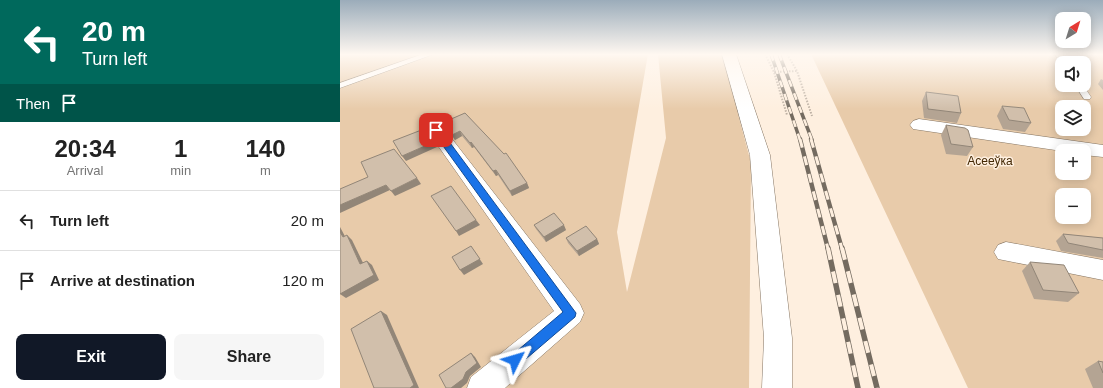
<!DOCTYPE html>
<meta charset="utf-8">
<style>
body{margin:0;font-family:Helvetica,sans-serif;background:#f6f6f6;color:#222;height:100vh;display:flex;flex-direction:column;font-size:15px;white-space:nowrap}
*{box-sizing:border-box;margin:0}
p{font-size:13px;color:#767676}
.icon{flex:none;width:22px;height:22px;fill:none;stroke:currentColor;stroke-width:2;stroke-linecap:round;stroke-linejoin:round}
.map{position:relative;flex:1;overflow:hidden}
.sheet{display:flex;flex-direction:column;background:#fff;width:340px}
.sheet>*{flex:none}
.top-card{background:#00695c;color:#fff;overflow:hidden}
.needle{width:26px;rotate:38deg}
.fabs{position:absolute;left:715px;top:12px;display:grid;gap:8px}
.fabs a{display:grid;place-items:center;width:36px;height:36px;border-radius:8px;background:#fff;box-shadow:0 2px 10px #0003;font-size:20px}
.pin{position:absolute;display:grid;place-items:center;width:34px;height:34px;color:#fff;margin:-17px;border-radius:8px;box-shadow:0 2px 6px #0006}
.me{position:absolute;width:44px;margin:-22px;rotate:50deg;stroke-linejoin:round;filter:drop-shadow(0 0 3px #0008)}
.turn{display:flex;align-items:center;gap:14px;height:84px;padding:0 16px;font-size:18px}
.turn .icon{width:52px;height:52px;stroke-width:2.5}
.turn b{display:block;font-size:28px;line-height:34px}
.then{display:flex;align-items:center;height:38px;padding:0 16px;background:#0003;gap:8px;font-size:15px}
.eta{display:flex;justify-content:space-evenly;align-items:center;height:68px;text-align:center}
.eta b{font-size:24px;font-weight:700;line-height:28px}
.primary-button{display:flex;gap:8px;margin-top:auto;padding:8px 16px}
.primary-button a{flex:1;height:46px;border-radius:8px;background:#111827;color:#fff;font-size:16px;font-weight:700;line-height:46px;text-align:center}
.primary-button a+a{background:#f6f6f6;color:#222}
ul{padding:0;list-style:none}
li{display:flex;align-items:center;gap:12px;height:60px;padding:0 16px;border-top:1px solid #e0e0e0}
li div{flex:1}
li b{display:block;font-size:15px}
li em{font-style:normal}
main{display:flex;flex:1;min-height:0}
.map>svg:first-child{display:block}
</style>
<main>
<section class="sheet">
<div class="top-card">
<div class="turn"><svg class="icon" aria-label="left" viewBox="0 0 24 24"><path d="M17 20v-9H6M10 6l-5 5 5 5"/></svg><div><b>20 m</b>Turn left</div></div>
<div class="then">Then<svg class="icon" aria-label="arrive" viewBox="0 0 24 24"><path d="M6 21V4h12l-3 4 3 4H6"/></svg></div>
</div>
<div class="eta">
<div><b>20:34</b><p>Arrival</p></div>
<div><b>1</b><p>min</p></div>
<div><b>140</b><p>m</p></div>
</div>
<ul>
<li><svg class="icon" aria-label="left" viewBox="0 0 24 24"><path d="M17 20v-9H6M10 6l-5 5 5 5"/></svg><div><b>Turn left</b></div><em>20 m</em></li>
<li><svg class="icon" aria-label="arrive" viewBox="0 0 24 24"><path d="M6 21V4h12l-3 4 3 4H6"/></svg><div><b>Arrive at destination</b></div><em>120 m</em></li>
</ul>
<div class="primary-button"><a>Exit</a><a>Share</a></div>
</section>
<div class="map">
<svg width="763" height="388" viewBox="0 0 763 388">
<rect width="100%" height="100%" fill="#feefdf"/>
<g fill="#e8cbaa" fill-rule="evenodd">
<polygon points="0,54 308,54 277,232 287,292 326,138 318,54 382,54 411,163 409,388 0,388"/>
<path d="M471,54H763V388H628ZM722,63H744V85H722ZM722,107H744V129H722ZM722,151H744V173H722ZM722,195H744V217H722Z"/>
</g>
<g fill="none" stroke-linecap="round" stroke-linejoin="round">
<defs>
<g id="service">
<polygon points="83,54 94,54 0,88 0,83"/>
<polygon points="715,54 722,54 728,63 722,63 721,65"/>
<polygon points="735,85 743,85 751,97 750,99 744,99"/>
</g>
<g id="minor">
<polygon points="382,54 396,54 430,155 452,338 452,388 422,388 424,338 410,155"/>
<polygon points="579,119 763,145 763,157 744,155 744,151 722,151 573,129 570,125 573,121"/>
<polygon points="96,124 102,126 240,304 244,313 240,322 165,388 127,388 131,377 214,311 87,130 90,126"/>
<polygon points="666,242 763,260 763,280 658,259 654,252 658,245"/>
</g>
</defs>
<use href="#service" stroke="#867664" stroke-width="1"/>
<use href="#minor" stroke="#867664" stroke-width="1"/>
<g stroke="#bdb0a3" stroke-width="2" stroke-dasharray="1.5 1.5" stroke-linecap="butt">
<polyline points="425,54 434,72 447,115"/>
<polyline points="447,54 457,71 472,116"/>
<polyline points="434,72 457,71"/>
</g>
<use href="#service" fill="#fff" fill-rule="evenodd"/>
<use href="#minor" fill="#fff" fill-rule="evenodd"/>
<defs>
<g id="rail-far2">
<polyline points="431,54 460,140"/>
<polyline points="439,54 472,140"/>
</g>
<g id="rail-far1">
<polyline points="460,139 488,249"/>
<polyline points="471,139 502,249"/>
</g>
<g id="rail">
<polyline points="488,248 518,388"/>
<polyline points="502,248 537,388"/>
</g>
</defs>
<use href="#rail-far2" stroke="#746b60" stroke-width="3.5"/>
<use href="#rail-far1" stroke="#746b60" stroke-width="4.5"/>
<use href="#rail" stroke="#746b60" stroke-width="5.5"/>
<use href="#rail-far2" stroke="#feefdf" stroke-width="2.5" stroke-dasharray="7" stroke-linecap="butt"/>
<use href="#rail-far1" stroke="#feefdf" stroke-width="3" stroke-dasharray="9" stroke-linecap="butt"/>
<use href="#rail" stroke="#feefdf" stroke-width="4" stroke-dasharray="12" stroke-linecap="butt"/>
</g>
<g fill="#b4a493">
<polygon points="761,79 763,80 763,90 758,84"/>
<polygon points="586,92 621,113 617,123 584,118 582,101"/>
<polygon points="662,106 691,123 685,132 663,129 657,116"/>
<polygon points="125,113 187,183 189,188 172,196 158,175 156,176 134,147 132,148 122,136 115,140 102,123"/>
<polygon points="606,125 633,147 627,156 606,154 601,135"/>
<polygon points="194,225 226,230 206,242 196,229"/>
<polygon points="723,234 763,238 763,258 721,251 716,241"/>
<polygon points="226,238 257,239 259,244 239,256 228,243"/>
<polygon points="690,262 739,293 728,302 694,299 682,271"/>
<polygon points="758,361 763,362 763,388 753,388 745,369"/>
</g>
<g fill="#928678">
<polygon points="120,131 122,136 115,140 112,135"/>
<polygon points="94,142 97,147 66,161 62,156"/>
<polygon points="131,142 134,147 132,148 130,143"/>
<polygon points="156,170 158,175 156,176 153,171"/>
<polygon points="77,178 81,184 55,196 51,191"/>
<polygon points="187,183 189,188 172,196 170,191"/>
<polygon points="46,185 50,190 0,213 0,205"/>
<polygon points="136,220 140,225 119,236 116,231"/>
<polygon points="224,225 226,230 206,242 204,237"/>
<polygon points="0,227 8,242 3,237 0,232"/>
<polygon points="7,235 12,240 26,269 20,264"/>
<polygon points="257,239 259,244 239,256 237,251"/>
<polygon points="131,246 143,264 124,275 120,270"/>
<polygon points="27,261 32,265 39,280 6,298 0,294"/>
<polygon points="41,311 47,315 79,388 70,388"/>
<polygon points="131,353 135,357 141,367 130,376 127,383 121,388 111,388"/>
</g>
<g fill="#d1bfab" stroke="#928678">
<polygon points="586,92 618,96 621,113 588,109"/>
<polygon points="662,106 684,108 691,123 669,120"/>
<polygon points="125,113 164,154 166,153 187,183 170,191 156,170 153,171 131,142 130,143 120,131 112,135 102,123"/>
<polygon points="606,125 625,128 628,130 633,147 611,144"/>
<polygon points="84,129 94,142 62,156 53,141"/>
<polygon points="54,149 77,178 51,191 46,185 0,205 0,189 28,177 21,162"/>
<polygon points="111,186 136,220 116,231 91,196"/>
<polygon points="214,213 224,225 204,237 194,225"/>
<polygon points="246,226 257,239 237,251 226,238"/>
<polygon points="0,232 3,237 7,235 20,264 27,261 34,275 0,294"/>
<polygon points="723,234 763,238 763,250 728,243"/>
<polygon points="131,246 140,259 120,270 112,257"/>
<polygon points="690,262 724,265 739,293 703,290"/>
<polygon points="41,311 74,385 70,388 34,388 11,329"/>
<polygon points="131,353 137,363 126,372 123,379 111,388 106,388 99,375"/>
<polygon points="758,361 763,362 763,373"/>
</g>
<linearGradient id="sky" x2="0" y2="1"><stop stop-color="#9bacba"/><stop offset="0.5" stop-color="#fff8f1"/><stop offset="1" stop-color="#fff8f1" stop-opacity="0"/></linearGradient>
<rect width="763" height="109" fill="url(#sky)"/>
<polygon fill="#1a73e8" stroke="#114b97" points="96,127 99,128 236,313 235,317 180,364 175,366 171,364 169,360 171,356 223,312 93,132 92,130"/>
<g text-anchor="middle" dominant-baseline="central" stroke-width="3" stroke-linejoin="round" paint-order="stroke">
<g font-size="12" fill="#422703" stroke="#feefdf">
<text x="650" y="161">Асееўка</text>
</g>
</g>
</svg>
<div class="fabs">
<a><svg class="needle" viewBox="-14 -14 28 28"><path d="M0-13l5 13h-10z" fill="#e53935"/><path d="M0 13l5-13h-10z" fill="#767676"/></svg></a>
<a><svg class="icon" aria-label="sound" viewBox="0 0 24 24"><path d="M4 9h4l5-4v14l-5-4H4zM17 9q2 3 0 6"/></svg></a>
<a><svg class="icon" aria-label="layers" viewBox="0 0 24 24"><path d="M12 4l9 5-9 5-9-5zM3 14l9 5 9-5"/></svg></a>
<a>+</a>
<a>−</a>
</div>
<div class="pin" style="left:96px;top:130px;background:#d93025"><svg class="icon" aria-label="arrive" viewBox="0 0 24 24"><path d="M6 21V4h12l-3 4 3 4H6"/></svg></div>
<svg class="me" style="left:175px;top:360px" viewBox="-20 -20 40 40"><path d="M0-17L14 15 0 8-14 15z" fill="#1a73e8" stroke="#fff" stroke-width="4"/></svg>
</div>
</main>
